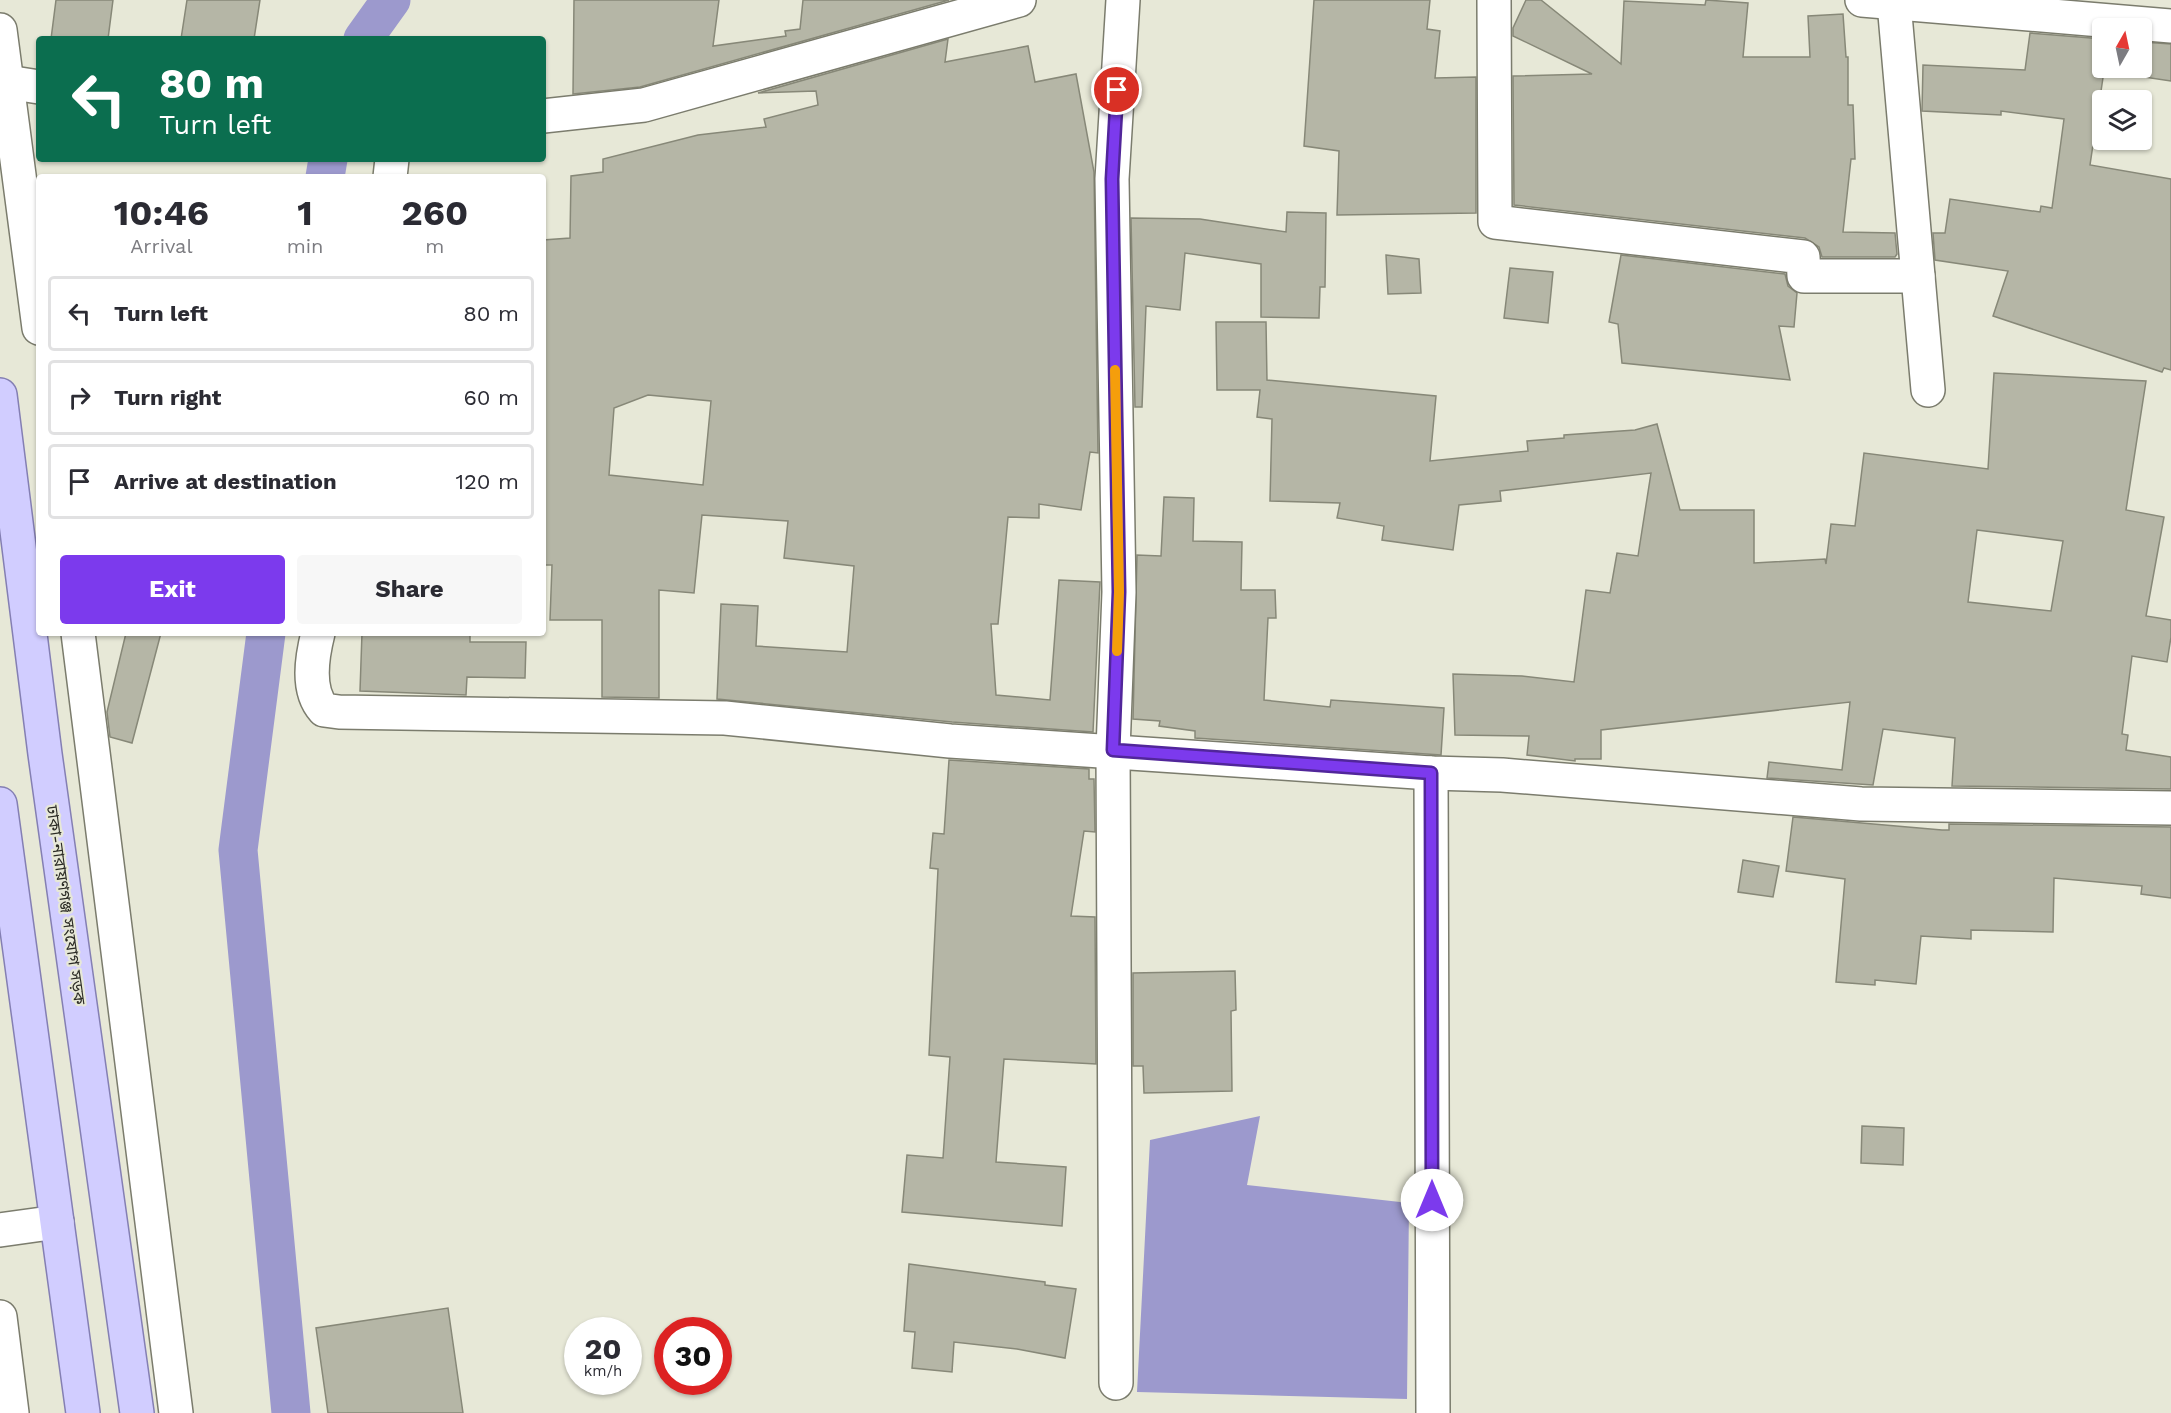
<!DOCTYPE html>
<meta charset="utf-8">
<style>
body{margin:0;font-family:"Work Sans","Noto Sans Bengali",sans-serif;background:#f7f7f7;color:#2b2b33;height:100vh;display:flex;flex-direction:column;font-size:22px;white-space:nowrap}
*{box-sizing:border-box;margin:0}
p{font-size:20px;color:#7c7c81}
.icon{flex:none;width:33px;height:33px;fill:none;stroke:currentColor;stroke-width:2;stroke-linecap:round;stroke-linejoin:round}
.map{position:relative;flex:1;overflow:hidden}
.side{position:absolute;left:36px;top:174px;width:510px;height:462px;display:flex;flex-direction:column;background:#fff;border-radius:6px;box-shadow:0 2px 4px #0004}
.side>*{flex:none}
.hud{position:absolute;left:36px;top:36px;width:510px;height:126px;border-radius:6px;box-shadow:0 2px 4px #0004;background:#0b6e4f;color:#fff;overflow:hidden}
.needle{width:39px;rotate:9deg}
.tools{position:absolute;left:2092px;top:18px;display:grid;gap:12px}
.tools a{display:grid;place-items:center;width:60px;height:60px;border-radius:6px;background:#fff;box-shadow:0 2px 4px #0004;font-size:30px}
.speed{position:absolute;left:564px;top:1317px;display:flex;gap:12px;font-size:30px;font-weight:700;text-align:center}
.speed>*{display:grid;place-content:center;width:78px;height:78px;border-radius:50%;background:#fff;box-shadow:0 2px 4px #0004;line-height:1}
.speed small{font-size:15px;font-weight:400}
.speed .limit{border:9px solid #d22;background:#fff;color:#111}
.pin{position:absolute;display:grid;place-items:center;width:51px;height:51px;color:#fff;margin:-26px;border:3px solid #fff;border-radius:50%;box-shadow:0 2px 6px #0007}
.me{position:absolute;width:66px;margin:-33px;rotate:0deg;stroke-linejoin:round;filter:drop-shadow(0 0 4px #0008)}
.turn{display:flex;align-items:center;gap:21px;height:126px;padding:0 24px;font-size:27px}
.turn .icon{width:78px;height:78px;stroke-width:2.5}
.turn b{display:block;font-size:42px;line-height:51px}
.eta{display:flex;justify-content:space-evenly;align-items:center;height:102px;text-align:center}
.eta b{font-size:36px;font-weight:700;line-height:42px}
.button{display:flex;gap:12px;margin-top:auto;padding:12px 24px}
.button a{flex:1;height:69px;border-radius:6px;background:#7c3aed;color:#fff;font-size:24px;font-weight:700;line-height:69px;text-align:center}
.button a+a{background:#f7f7f7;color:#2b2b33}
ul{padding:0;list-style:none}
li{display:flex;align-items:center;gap:18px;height:75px;margin:0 12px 9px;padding:0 12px;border:3px solid #e1e1e2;border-radius:6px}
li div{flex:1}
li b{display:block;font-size:22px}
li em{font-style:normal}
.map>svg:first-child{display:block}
</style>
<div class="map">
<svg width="2171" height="1413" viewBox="0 0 2171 1413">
<rect width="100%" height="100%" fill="#e7e8d7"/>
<polygon fill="#9c99cd" points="1260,1116 1247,1185 1409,1203 1407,1399 1137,1392 1150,1140"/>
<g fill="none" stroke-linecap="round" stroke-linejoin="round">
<g stroke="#9c99cd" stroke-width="39">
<polyline points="363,39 391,0"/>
<polyline points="325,177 328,159"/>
<polyline points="266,633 238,850 291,1413"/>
</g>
</g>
<g fill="#b5b6a6" stroke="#878878" stroke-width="1.5" fill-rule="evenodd">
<polygon points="56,0 113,0 108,39 51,39"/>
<polygon points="187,0 260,0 254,39 181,39"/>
<polygon points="574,0 719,0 713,46 786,36 785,31 800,29 803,0 949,0 640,87 573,94"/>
<polygon points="1314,0 1430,0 1427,29 1440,31 1435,78 1476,77 1476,213 1337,215 1339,151 1304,146"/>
<polygon points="1526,0 1541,0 1621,64 1624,1 1705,5 1706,0 1748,3 1743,57 1810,57 1808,16 1843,14 1846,57 1848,57 1848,105 1853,105 1855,159 1851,159 1843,232 1895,233 1897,254 1895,257 1822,257 1819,247 1805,238 1514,205 1513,76 1592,74 1513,36 1513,28"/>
<polygon points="2030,33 2103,39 2103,68 2142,68 2142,42 2171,44 2171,81 2104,71 2090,165 2171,179 2171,370 2164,368 2162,372 1993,316 2008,271 1935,260 1933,233 1945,233 1950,199 2040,212 2041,206 2052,208 2064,119 2001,111 2001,115 1922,111 1923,65 2025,70"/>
<path d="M948,39L945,62L1028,46L1035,82L1076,74L1094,172L1098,453L1090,452L1081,510L1039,504V518L1008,517L998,624H991L996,695L1050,700L1059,580L1100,582L1093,732L952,722L717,699L721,604L758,606L756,646L847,652L854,566L784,558L788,521L702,515L694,593L659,590V698L602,697V620H550L552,565H543V240L570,238L571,176L603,172V159L698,135L766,127L764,119L818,105L816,91L758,93ZM648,395L711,401L703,485L609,475L614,408Z"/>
<polygon points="1287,212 1326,213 1325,287 1320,287 1319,318 1261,317 1261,264 1185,253 1180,310 1146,306 1142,407 1135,407 1131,218 1200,219 1286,232"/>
<polygon points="1386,255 1419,259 1421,293 1388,294"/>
<polygon points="1621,255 1785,274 1788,286 1797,293 1794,327 1779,326 1790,380 1622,363 1618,324 1609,322"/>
<polygon points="1510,268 1553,272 1548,323 1504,318"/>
<path d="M1216,322H1266L1267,380L1436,396L1430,461L1528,451L1527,441L1564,438V435L1635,430L1657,424L1680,510H1754V563L1825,559L1826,564L1831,524L1855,526L1864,453L1988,469L1994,373L2146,381L2126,510L2164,517L2146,616L2171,620V637L2167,662L2132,656L2122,734L2128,735L2126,750L2171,757V789L1952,786L1955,738L1883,729L1873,785L1767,778L1769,762L1842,770L1850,702L1601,730V759H1575V761L1527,755L1529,736L1455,735L1453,674L1522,676L1574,682L1586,590L1610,593L1617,553L1638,556L1651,473L1500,491L1501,501L1459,505L1453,550L1382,540L1384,526L1337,518L1340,503L1270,501L1272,419L1257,417L1260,390H1217ZM1977,530L2063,541L2051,611L1968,602Z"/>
<polygon points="1164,497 1194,498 1193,541 1242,542 1241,590 1275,590 1276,618 1268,618 1264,700 1330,707 1331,700 1444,708 1441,755 1195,738 1195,731 1159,726 1160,721 1133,719 1137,555 1161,556"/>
<polygon points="126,633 161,633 132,743 110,737 107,712"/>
<polygon points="362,633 470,633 470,642 526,642 525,678 467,677 466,695 360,691"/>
<polygon points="949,760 1089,769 1089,779 1094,779 1095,832 1084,831 1071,916 1095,917 1096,1064 1004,1059 996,1162 1066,1167 1062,1226 902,1212 907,1155 943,1158 950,1057 929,1055 938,869 930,868 933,833 944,834"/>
<polygon points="1793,817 1942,830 1949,830 1949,824 2171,827 2171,898 2141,894 2142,886 2054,878 2053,932 1971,930 1971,939 1921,936 1916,984 1875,980 1875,985 1836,982 1845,879 1786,871"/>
<polygon points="1743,860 1779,866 1773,897 1738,892"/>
<polygon points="1235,971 1236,1010 1231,1011 1232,1091 1144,1093 1143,1066 1133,1066 1133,973"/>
<polygon points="1862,1126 1904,1128 1903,1165 1861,1163"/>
<polygon points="909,1264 1045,1282 1045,1285 1076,1289 1065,1358 1017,1349 954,1342 952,1372 912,1368 915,1332 904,1331"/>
<polygon points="448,1308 463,1413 328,1413 316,1328"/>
</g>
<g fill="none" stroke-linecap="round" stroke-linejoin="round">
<defs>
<g id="minor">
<polyline points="1494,0 1495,222 1803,257 1804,276 1918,276"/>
<polyline points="1862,0 2171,26"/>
<polyline points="1894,3 1928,390"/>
<polyline points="0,30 39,328"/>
<polyline points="7,82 39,87"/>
<polyline points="543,116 644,105 1019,0"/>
<polyline points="390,177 392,159"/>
<polyline points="78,633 176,1413"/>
<path d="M318,633C312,657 306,690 324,710L339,712L725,718L950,741L1431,773L1502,775L1861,804L2171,808"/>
<polyline points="1431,773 1433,1413"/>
<polyline points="0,1230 57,1222"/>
<polyline points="0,1317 12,1413"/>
<polyline points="1116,1383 1113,750 1119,592 1112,179 1123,0"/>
</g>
<g id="major">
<polyline points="0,395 45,754 137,1413"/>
<polyline points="0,804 83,1413"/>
</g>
</defs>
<use href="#minor" stroke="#7b7c6d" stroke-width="36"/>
<use href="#major" stroke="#847fb3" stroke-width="36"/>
<use href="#minor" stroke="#fff" stroke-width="33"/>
<use href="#major" stroke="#d1cdff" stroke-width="33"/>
</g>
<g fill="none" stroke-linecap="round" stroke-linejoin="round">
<defs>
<polyline id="route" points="1117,90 1112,179 1119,592 1113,750 1431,773 1432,1200"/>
</defs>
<use href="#route" stroke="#51269a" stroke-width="15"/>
<use href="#route" stroke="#7c3aed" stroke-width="10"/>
<polyline stroke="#f59e0b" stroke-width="10" points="1115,370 1119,592 1117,651"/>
</g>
<g text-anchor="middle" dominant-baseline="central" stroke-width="4.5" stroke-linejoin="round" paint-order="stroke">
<g font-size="16" fill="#2c2c26" stroke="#e7e8d7">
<text transform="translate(66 905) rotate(82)">ঢাকা-নারায়ণগঞ্জ সংযোগ সড়ক</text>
</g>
</g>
</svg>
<div class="tools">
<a><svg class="needle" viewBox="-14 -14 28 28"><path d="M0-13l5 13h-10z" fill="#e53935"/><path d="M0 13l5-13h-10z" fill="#7c7c81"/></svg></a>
<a><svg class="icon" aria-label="layers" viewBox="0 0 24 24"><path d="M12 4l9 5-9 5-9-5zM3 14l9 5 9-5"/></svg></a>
</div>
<div class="speed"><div>20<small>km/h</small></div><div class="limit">30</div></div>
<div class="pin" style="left:1117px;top:90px;background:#d93025"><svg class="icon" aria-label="arrive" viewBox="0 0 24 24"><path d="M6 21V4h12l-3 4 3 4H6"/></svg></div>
<svg class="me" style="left:1432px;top:1200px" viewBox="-20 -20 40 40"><circle r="19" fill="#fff"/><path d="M0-13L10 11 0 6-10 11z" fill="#7c3aed"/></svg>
<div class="hud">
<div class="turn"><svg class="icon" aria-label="left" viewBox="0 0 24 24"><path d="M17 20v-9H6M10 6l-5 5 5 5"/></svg><div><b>80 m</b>Turn left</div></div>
</div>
<section class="side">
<div class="eta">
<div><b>10:46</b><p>Arrival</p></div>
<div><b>1</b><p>min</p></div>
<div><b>260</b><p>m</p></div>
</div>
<ul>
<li><svg class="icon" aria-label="left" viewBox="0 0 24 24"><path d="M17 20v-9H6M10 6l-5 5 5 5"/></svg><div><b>Turn left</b></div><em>80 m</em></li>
<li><svg class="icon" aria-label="right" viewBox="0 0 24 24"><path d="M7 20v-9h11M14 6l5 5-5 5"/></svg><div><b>Turn right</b></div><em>60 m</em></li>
<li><svg class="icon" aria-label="arrive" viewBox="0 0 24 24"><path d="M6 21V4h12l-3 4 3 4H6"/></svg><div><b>Arrive at destination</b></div><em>120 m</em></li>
</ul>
<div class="button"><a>Exit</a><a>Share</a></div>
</section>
</div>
